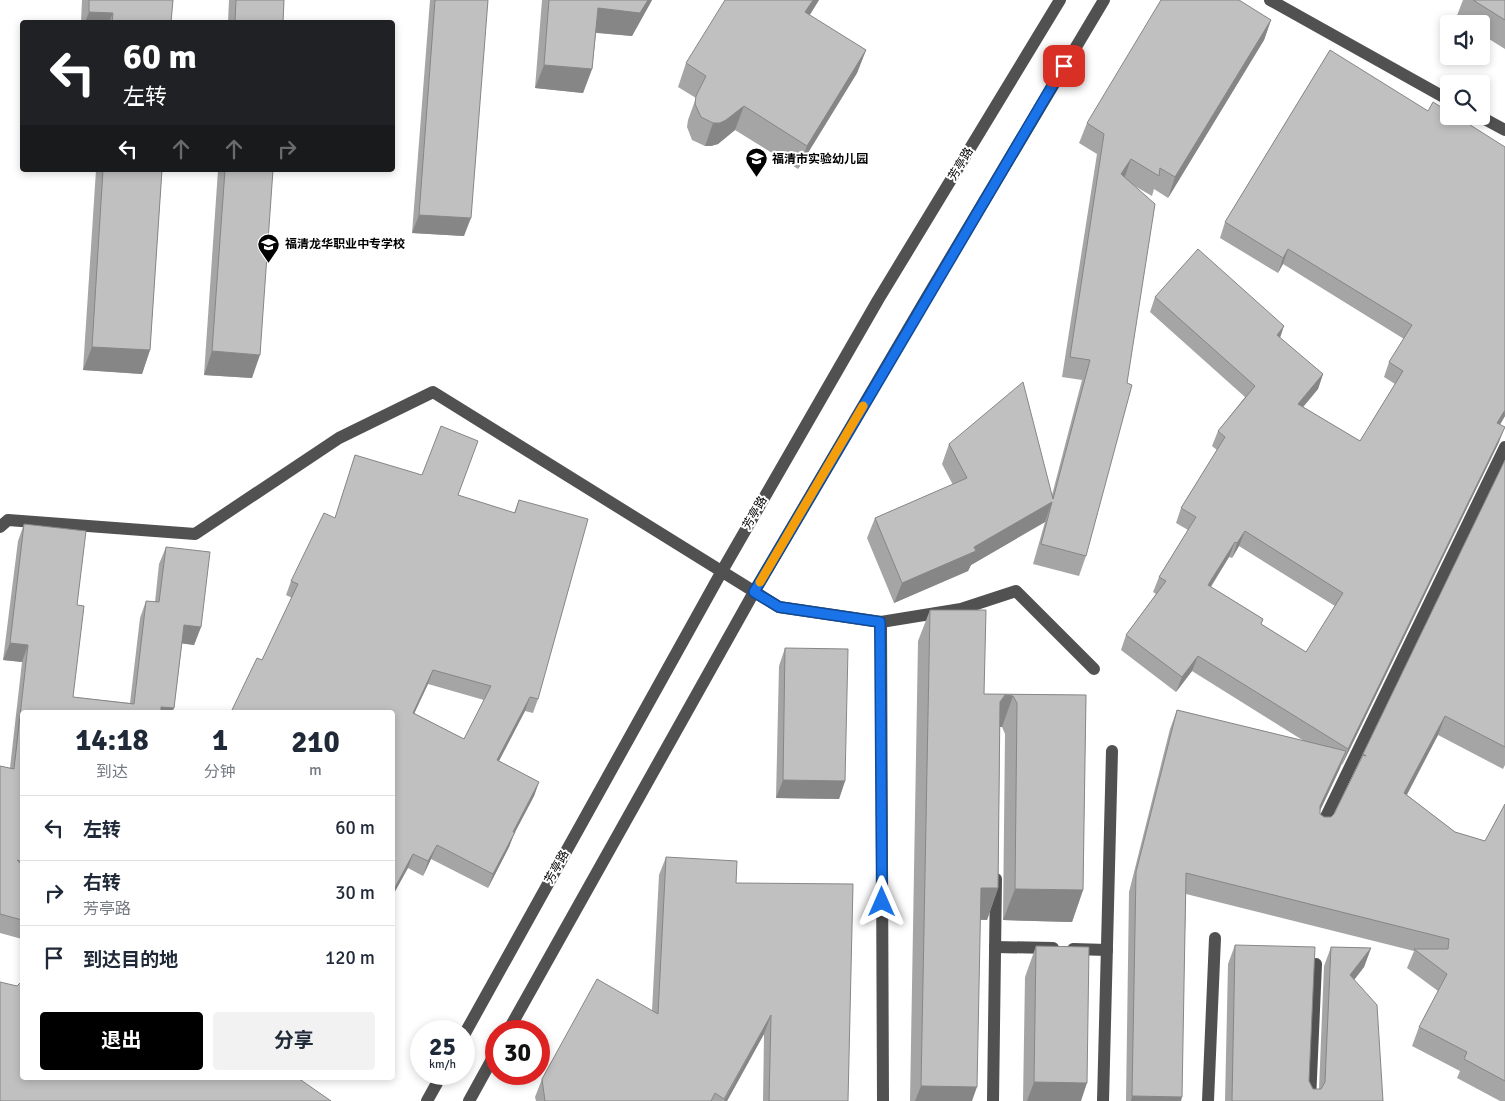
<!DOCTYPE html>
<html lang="zh">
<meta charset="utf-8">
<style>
body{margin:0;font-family:Signika,"Noto Sans SC",sans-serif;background:#f2f2f3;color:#1f2937;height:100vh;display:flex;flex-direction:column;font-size:19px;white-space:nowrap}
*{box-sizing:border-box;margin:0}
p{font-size:16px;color:#747a83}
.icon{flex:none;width:28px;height:28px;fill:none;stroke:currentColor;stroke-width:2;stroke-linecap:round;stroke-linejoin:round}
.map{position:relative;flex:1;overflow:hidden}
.side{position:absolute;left:20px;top:710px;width:375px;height:370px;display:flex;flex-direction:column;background:#fff;border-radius:5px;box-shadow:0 2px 8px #0003}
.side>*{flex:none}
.guide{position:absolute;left:20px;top:20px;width:375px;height:152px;border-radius:5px;box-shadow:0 2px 8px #0003;background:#202124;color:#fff;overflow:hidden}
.controls{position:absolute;left:1440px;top:15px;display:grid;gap:10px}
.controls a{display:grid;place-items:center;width:50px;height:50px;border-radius:5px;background:#fff;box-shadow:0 2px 8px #0003;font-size:25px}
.speed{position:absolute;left:410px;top:1020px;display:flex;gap:10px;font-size:25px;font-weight:700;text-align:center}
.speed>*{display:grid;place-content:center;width:65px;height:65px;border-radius:50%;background:#fff;box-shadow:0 2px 8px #0003;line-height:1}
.speed small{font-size:12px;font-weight:400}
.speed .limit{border:8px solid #d22;background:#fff;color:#111}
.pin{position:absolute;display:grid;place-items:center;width:42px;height:42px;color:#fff;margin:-21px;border-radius:10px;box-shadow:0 2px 8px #0006}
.me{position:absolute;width:55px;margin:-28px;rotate:0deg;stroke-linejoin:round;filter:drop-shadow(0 0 4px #0008)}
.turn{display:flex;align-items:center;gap:18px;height:105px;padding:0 20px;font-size:22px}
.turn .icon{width:65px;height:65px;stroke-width:2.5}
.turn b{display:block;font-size:35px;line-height:42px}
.lanes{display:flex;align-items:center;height:48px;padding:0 20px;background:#0003;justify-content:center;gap:25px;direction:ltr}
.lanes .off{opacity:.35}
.eta{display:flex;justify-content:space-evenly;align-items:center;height:85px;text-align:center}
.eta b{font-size:30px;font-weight:700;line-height:35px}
.cta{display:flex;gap:10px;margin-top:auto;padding:10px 20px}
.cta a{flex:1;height:58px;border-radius:5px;background:#000;color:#fff;font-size:20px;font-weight:700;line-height:58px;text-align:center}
.cta a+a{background:#f2f2f3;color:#1f2937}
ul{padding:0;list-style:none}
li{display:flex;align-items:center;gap:15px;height:65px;padding:0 20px;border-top:1px solid #e0e1e3}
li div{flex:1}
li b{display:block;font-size:19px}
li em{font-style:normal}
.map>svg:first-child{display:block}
</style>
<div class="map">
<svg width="1505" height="1101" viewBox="0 0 1505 1101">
<rect width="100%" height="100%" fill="#fff"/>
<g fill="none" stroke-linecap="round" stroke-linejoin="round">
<g stroke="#515151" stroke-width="12">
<polyline points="1270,0 1449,100"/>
<polyline points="1479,116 1505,130"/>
<polyline points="0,527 8,520 195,534 339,438 433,392 779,607 881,622 961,609 1016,591 1094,669"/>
<polyline points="881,622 883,1101"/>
<polyline points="1320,829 1505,447"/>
<polyline points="995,947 1053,948"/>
<polyline points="1073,949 1107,950"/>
<polyline points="508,1031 754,592 927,297 1104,0"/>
<polyline points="464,1035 722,571 878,300 1060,0"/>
<polyline points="427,1101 442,1074"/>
<polyline points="469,1101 496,1052"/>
<polyline points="993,1101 996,879"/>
<polyline points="1103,1101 1112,751"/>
<polyline points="1208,1101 1215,938"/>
<polyline points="1310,1101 1316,964"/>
</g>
</g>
<g fill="#a5a5a5" fill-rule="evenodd">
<polygon points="82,0 173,0 171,22 81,22"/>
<polygon points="229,0 284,0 283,22 228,22"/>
<polygon points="430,0 488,0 464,236 412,233"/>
<polygon points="542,0 652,0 632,36 596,33 592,69 583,93 535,88"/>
<polygon points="819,0 809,15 866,50 857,73 798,169 735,130 718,144 711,146 705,146 692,140 687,127 688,120 696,98 678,87 686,63"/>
<polygon points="1463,0 1505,0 1505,49 1481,34 1481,24 1465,24 1456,18"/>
<polygon points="1271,20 1264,40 1168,198 1154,189 1152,196 1133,185 1086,556 1079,576 1033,564 1045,522 971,565 968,571 894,603 867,538 875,518 953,485 942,464 949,444 1052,495 1082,380 1062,377 1097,154 1079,143 1087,123"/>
<path d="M1330,50L1505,416L1500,425L1499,442L1342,765V764L1320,811V814L1324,817H1331L1334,814L1505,460V765L1503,769L1438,735L1407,795L1455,832L1485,841L1505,804V1101H1500L1457,1078L1460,1071L1412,1046L1419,1027L1438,991L1407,968L1414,951L1186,894L1181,1101H1126L1129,892L1170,729L1177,710L1304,741L1192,671L1176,692L1121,650L1126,635L1156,594L1153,592L1159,577L1188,530L1176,523L1181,508L1217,450L1212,446L1218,431L1245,397L1150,312L1155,297L1280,338L1323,374L1318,389L1303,407L1360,441L1395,384L1384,377L1389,362L1404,339L1283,264L1278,273L1220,238L1225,222ZM1239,546L1335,606L1306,652L1261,624L1263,619L1211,587L1229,557L1232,558Z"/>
<polygon points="96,170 162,170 150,350 142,374 83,370"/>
<polygon points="218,170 273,170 252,378 204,375"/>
<path d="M355,455L458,495L514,513L519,500L538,699L533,713L525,711L499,761L539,782L534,796L514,834L509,847L488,888L431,859L423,876L408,868L262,660L292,598L286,595L291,581L335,518ZM428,684L484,700L464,739L414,713Z"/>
<polygon points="24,524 77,605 73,697 130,703 140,618 146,601 155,602 159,564 166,547 201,627 194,645 182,643 174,708 172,712 22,712 22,939 0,933 0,766 10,768 22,662 3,660 18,541"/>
<polygon points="930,610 984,694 1086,695 1083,890 1072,922 1003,920 1005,734 1002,727 1000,727 998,888 987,920 980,920 972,1101 910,1101 918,641"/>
<polygon points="785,648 845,781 839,799 776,798 779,666"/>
<polygon points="666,857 736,883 848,1101 763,1101 764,1034 727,1101 536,1101 535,1097 542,1079 652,1011 659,875"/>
<polygon points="1235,945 1313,1089 1319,1089 1324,966 1331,947 1371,948 1364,967 1354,980 1383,1101 1225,1101 1228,964"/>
<polygon points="1036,946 1081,1101 1023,1101 1025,977"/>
</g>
<g fill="#868686">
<polygon points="648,0 652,0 632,36 590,32 598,8"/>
<polygon points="813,0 819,0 797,36 805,12"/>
<polygon points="89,12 113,13 109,22 85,22"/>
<polygon points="1271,20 1264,40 1168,198 1175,177"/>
<polygon points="866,50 857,73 798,169 807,146"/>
<polygon points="544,65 592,69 583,93 535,88"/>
<polygon points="744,106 735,130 718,144 711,146 705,146 713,123"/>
<polygon points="1131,159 1124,179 1121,174"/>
<polygon points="419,215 471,218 464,236 412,233"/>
<polygon points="1288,249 1283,264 1278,273 1283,258"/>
<polygon points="1284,326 1279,341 1277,335"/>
<polygon points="92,347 150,350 142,374 83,370"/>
<polygon points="212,351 260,355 252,378 204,375"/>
<polygon points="1323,374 1318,389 1293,419 1298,404"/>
<polygon points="1505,410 1505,416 1491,438 1497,423"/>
<polygon points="1505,427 1499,442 1342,765 1348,749"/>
<polygon points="1052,502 1045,522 971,565 968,571 894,603 902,583 974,547"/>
<polygon points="1245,531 1239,546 1232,558 1237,543"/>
<polygon points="1235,542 1229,557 1202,600 1208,585"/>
<polygon points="184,625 201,627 194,645 178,643"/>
<polygon points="10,643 28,645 22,662 3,660"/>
<polygon points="1198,656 1192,671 1176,692 1182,677"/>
<polygon points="433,670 428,684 408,727 413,713"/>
<polygon points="1005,695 1013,696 1002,727 993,727 1000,702"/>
<polygon points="530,697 525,711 492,774 497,760"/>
<polygon points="161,707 174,708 172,712 159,712"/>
<polygon points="1445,716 1438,735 1397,813 1404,793"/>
<polygon points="1346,751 1339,770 1313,825 1320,806"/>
<polygon points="783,780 845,781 839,799 776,798"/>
<polygon points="539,782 534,796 514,834 509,847 488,888 493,874 513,832"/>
<polygon points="437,845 431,859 423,876 428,861"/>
<polygon points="413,854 408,868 392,897 392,893"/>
<polygon points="981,888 998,888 987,920 969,919"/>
<polygon points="1015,889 1083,890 1072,922 1003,920"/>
<polygon points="1371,948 1364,967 1343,994 1350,975"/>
<polygon points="771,1015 764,1034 727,1101 724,1101"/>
<polygon points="1034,1082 1087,1083 1081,1101 1027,1101"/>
<polygon points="921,1086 977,1087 972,1101 915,1101"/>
<polygon points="1132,1096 1182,1097 1181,1101 1131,1101"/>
</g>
<g fill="#c0c0c0" stroke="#868686" fill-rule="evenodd">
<polygon points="89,0 173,0 171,22 112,22 113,13 89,12"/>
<polygon points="236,0 284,0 283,22 235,22"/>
<polygon points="435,0 488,0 471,218 419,215"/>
<polygon points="549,0 648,0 640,13 598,8 592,69 544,65"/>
<polygon points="725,0 813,0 805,12 866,50 807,146 744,106 726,120 720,123 713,123 701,117 695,104 696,96 706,76 686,63"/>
<polygon points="1161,0 1239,0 1271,20 1175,177 1160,168 1159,176 1131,159 1121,174 1155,204 1127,383 1132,385 1086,556 1041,544 1052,502 974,547 976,551 902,583 875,518 967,478 949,444 1023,382 1053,499 1090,360 1070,357 1104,134 1087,123"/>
<polygon points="1473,0 1505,0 1505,20"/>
<path d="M1330,50L1428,111L1433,102L1449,112V116H1456L1505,147V410L1497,423L1505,427L1348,749L1198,656L1182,677L1126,635L1166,581L1159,577L1196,517L1181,508L1225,437L1218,431L1255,386L1155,297L1198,249L1284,326L1277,335L1323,374L1298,404L1360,441L1403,371L1389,362L1412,325L1288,249L1283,258L1225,222ZM1245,531L1343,593L1306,652L1261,624L1263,619L1208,585L1235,542L1237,543Z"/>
<polygon points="103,170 162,170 150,350 92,347"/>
<polygon points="225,170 273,170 260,355 212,351"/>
<path d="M441,426L478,441L458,495L515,513L519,500L588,519L538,699L530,697L497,760L539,782L513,832H515L493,874L437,845L428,861L413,854L392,893V712H231L257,658L262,660L298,584L291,581L324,513L335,518L355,455L422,475ZM433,670L491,686L464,739L413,713Z"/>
<polygon points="1505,460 1505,747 1445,716 1404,793 1455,832 1485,841 1505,804 1505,1081 1464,1059 1467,1052 1419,1027 1447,974 1414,949 1448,949 1449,939 1186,873 1182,1097 1132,1096 1136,872 1177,710 1346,751 1320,806 1320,814 1324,817 1331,817 1334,814 1363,755 1366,756 1363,754"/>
<polygon points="24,524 86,531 77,605 84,606 73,697 134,704 146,601 159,602 166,547 210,552 201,627 184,625 174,708 161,707 161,712 22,712 22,862 17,860 22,865 22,920 0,914 0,766 14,769 28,645 10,643"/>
<polygon points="930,610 986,610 984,694 1086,695 1083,890 1015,889 1017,703 1013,696 1005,695 1000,702 998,888 981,888 977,1087 921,1086"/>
<polygon points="785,648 848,649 845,781 783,780"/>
<polygon points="666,857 737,861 736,883 853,884 848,1101 769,1101 771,1015 724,1099 715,1093 711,1101 545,1101 542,1079 597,979 658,1014"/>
<polygon points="1235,945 1315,947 1309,1081 1313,1089 1321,1089 1325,1082 1331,947 1371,948 1350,975 1377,1005 1383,1101 1232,1101"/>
<polygon points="1036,946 1089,947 1087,1083 1034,1082"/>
<polygon points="22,981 22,1078 293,1078 295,1079 295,1078 298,1078 331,1101 0,1101 0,982 17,986"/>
</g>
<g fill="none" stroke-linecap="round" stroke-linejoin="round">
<defs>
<polyline id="route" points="882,902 880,622 779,607 754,592 1064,66"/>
</defs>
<use href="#route" stroke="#114b97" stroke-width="12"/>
<use href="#route" stroke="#1a73e8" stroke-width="9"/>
<polyline stroke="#f59e0b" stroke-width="9" points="760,582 863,406"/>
</g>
<defs>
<symbol id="school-pin" viewBox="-11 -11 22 30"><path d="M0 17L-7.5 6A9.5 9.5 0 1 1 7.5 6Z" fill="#000" stroke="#fff"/><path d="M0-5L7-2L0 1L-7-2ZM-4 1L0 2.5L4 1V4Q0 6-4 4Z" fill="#fff"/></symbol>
</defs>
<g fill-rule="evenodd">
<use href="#school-pin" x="744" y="146" width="25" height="34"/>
<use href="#school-pin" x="256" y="232" width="25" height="34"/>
</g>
<g text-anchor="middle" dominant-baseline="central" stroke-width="4" stroke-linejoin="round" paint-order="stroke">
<g font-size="12" font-weight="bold" fill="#000" stroke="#fff" text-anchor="start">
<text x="772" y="159">福清市实验幼儿园</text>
<text x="285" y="244">福清龙华职业中专学校</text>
</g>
<g font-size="12" fill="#000" stroke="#fff">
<text transform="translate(961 164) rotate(-59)">芳亭路</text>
<text transform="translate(755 513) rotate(-60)">芳亭路</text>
<text transform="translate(557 867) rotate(-61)">芳亭路</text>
</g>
</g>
</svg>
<div class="controls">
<a><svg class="icon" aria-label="sound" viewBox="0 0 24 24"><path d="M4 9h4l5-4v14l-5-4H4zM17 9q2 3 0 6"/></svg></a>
<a><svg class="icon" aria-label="search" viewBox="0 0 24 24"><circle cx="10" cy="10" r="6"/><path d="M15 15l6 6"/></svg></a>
</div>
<div class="speed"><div>25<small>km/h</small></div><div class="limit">30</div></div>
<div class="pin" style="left:1064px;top:66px;background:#d93025"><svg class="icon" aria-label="arrive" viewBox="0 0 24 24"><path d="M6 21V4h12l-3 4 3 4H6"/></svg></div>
<svg class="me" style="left:882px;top:902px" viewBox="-20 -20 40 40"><path d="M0-17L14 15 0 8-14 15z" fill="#1a73e8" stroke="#fff" stroke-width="4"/></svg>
<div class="guide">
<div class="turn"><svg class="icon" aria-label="left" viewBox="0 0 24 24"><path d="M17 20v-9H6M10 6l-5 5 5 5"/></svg><div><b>60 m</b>左转</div></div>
<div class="lanes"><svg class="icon" aria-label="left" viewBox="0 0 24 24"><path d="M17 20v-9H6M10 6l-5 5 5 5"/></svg><svg class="icon off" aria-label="ahead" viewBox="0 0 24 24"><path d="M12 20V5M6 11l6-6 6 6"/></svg><svg class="icon off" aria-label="ahead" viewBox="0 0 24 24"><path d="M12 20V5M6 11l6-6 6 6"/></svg><svg class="icon off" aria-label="right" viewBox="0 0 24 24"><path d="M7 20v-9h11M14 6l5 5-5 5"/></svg></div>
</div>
<section class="side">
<div class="eta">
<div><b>14:18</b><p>到达</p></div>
<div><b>1</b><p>分钟</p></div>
<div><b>210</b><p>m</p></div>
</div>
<ul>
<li><svg class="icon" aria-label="left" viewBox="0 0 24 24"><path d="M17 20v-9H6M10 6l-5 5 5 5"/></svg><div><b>左转</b></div><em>60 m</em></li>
<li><svg class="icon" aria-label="right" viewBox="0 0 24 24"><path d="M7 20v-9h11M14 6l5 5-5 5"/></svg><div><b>右转</b><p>芳亭路</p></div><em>30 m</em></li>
<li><svg class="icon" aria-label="arrive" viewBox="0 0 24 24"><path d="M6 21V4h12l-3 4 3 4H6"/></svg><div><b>到达目的地</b></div><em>120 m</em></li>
</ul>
<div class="cta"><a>退出</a><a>分享</a></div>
</section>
</div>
